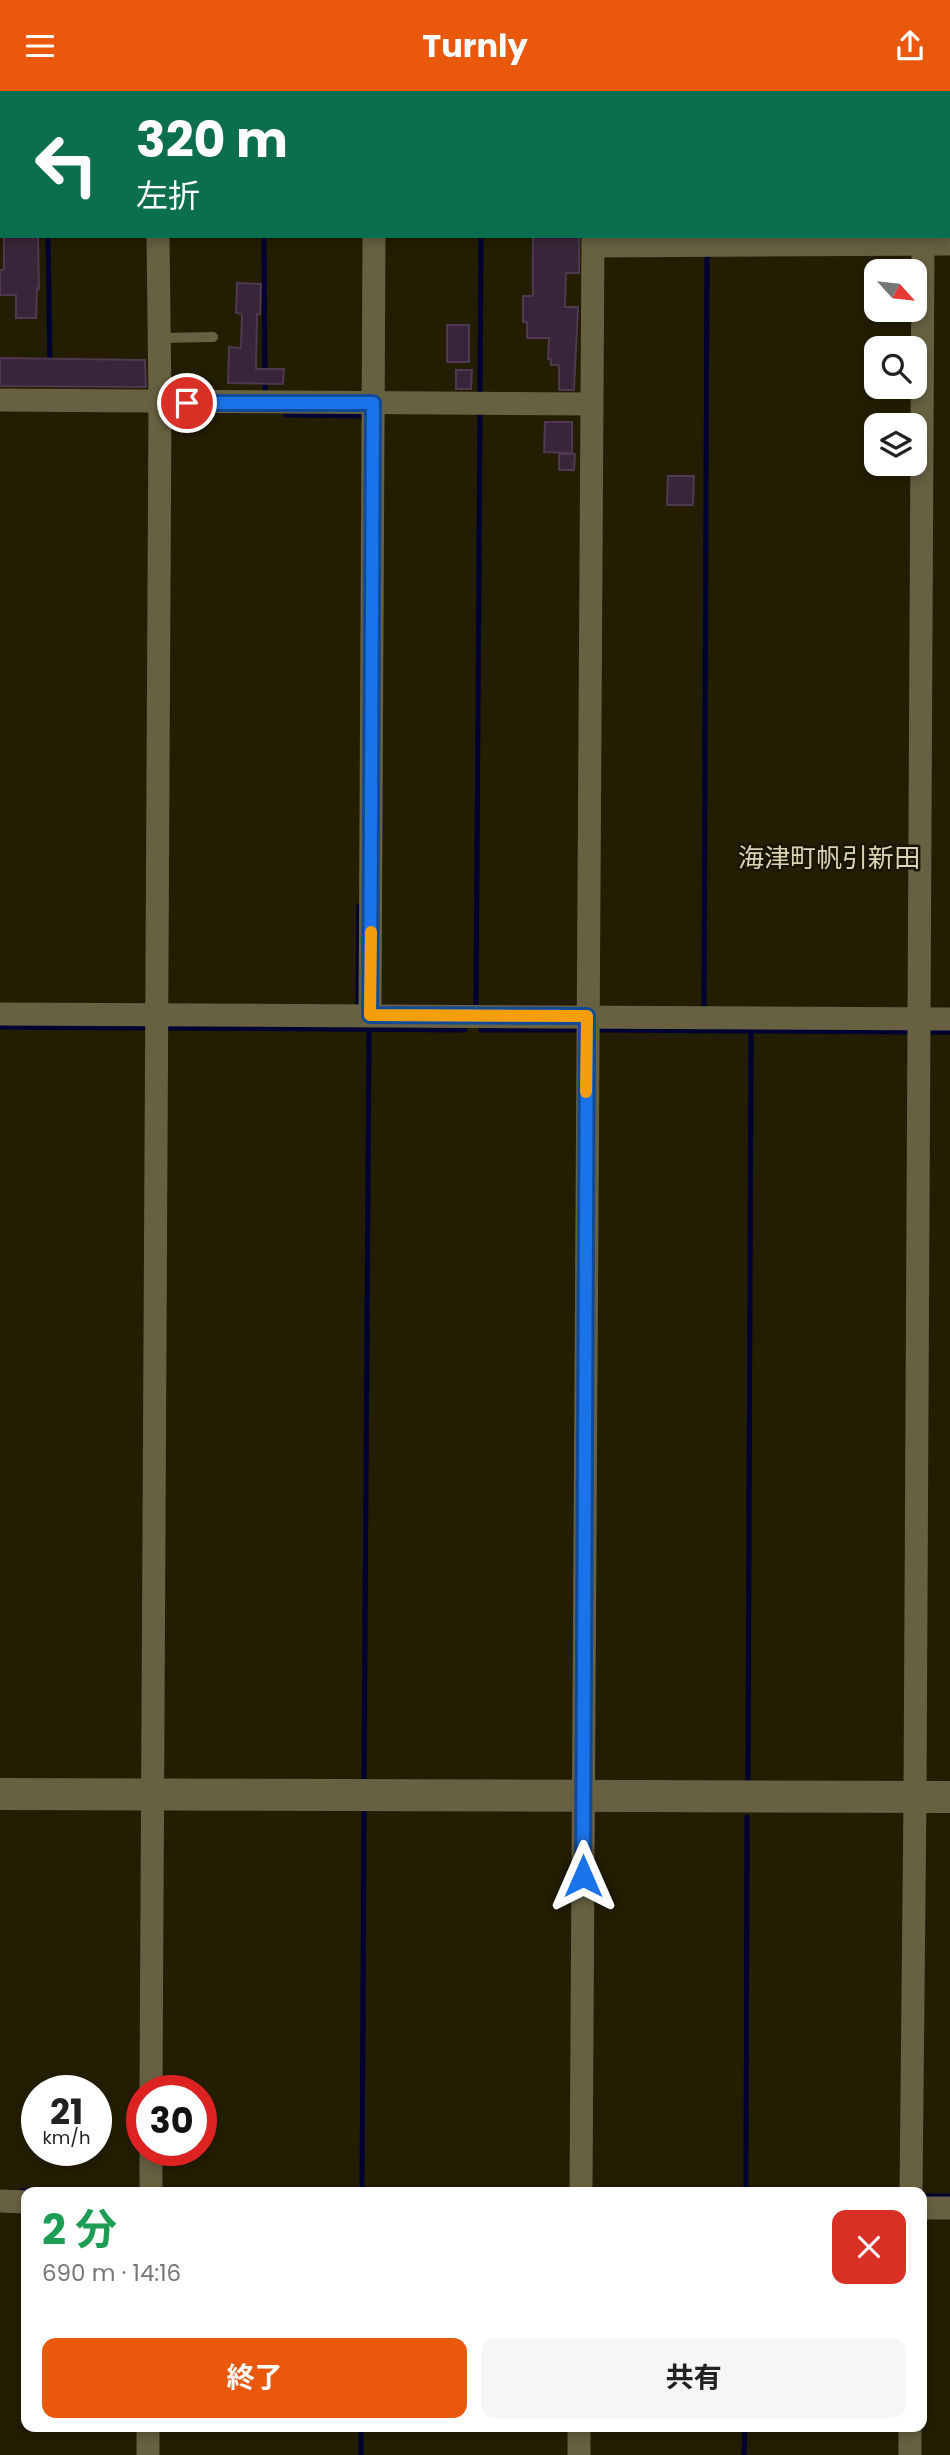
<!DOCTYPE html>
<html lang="ja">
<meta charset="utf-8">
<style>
body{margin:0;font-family:Poppins,"Noto Sans JP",sans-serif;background:#f6f6f6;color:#222;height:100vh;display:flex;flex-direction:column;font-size:26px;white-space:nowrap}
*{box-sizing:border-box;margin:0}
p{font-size:23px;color:#767676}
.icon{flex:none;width:38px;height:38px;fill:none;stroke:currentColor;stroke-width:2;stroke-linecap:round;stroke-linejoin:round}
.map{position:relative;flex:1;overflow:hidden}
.side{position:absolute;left:21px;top:2096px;width:906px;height:245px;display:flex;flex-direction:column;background:#fff;border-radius:14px;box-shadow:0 4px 10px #0003}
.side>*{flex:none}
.top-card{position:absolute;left:0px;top:0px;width:950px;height:147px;box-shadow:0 4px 10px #0003;background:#0b6e4f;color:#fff;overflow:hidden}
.needle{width:46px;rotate:117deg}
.buttons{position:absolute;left:864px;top:168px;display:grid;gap:14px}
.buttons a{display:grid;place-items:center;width:63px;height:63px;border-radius:14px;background:#fff;box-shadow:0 4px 10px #0003;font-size:35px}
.speed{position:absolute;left:21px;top:1984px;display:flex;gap:14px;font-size:35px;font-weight:700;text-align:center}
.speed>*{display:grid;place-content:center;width:91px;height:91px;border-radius:50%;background:#fff;box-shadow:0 4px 10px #0003;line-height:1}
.speed small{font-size:18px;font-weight:400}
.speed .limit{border:10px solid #d22;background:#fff;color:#111}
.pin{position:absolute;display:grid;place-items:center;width:60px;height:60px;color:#fff;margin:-30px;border:4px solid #fff;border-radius:50%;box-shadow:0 2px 7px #0007}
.me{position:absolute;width:77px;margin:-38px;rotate:0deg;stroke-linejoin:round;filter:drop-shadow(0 0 5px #0008)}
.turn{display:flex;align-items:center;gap:24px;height:147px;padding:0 21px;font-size:32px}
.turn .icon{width:91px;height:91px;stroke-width:2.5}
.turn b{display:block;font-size:49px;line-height:60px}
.round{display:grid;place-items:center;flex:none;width:74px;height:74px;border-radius:14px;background:#f6f6f6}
.head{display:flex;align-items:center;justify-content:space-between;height:119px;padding:0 21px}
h1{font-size:42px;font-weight:700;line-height:52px;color:#1e9e55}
.button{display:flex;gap:14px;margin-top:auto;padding:14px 21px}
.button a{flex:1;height:80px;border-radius:14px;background:#ea580c;color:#fff;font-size:28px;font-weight:700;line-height:80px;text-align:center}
.button a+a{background:#f6f6f6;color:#222}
header{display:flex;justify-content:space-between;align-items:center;height:91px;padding:0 21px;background:#ea580c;color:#fff;font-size:32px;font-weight:700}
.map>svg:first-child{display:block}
</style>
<header><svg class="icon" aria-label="menu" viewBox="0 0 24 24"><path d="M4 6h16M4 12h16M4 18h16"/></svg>Turnly<svg class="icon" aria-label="share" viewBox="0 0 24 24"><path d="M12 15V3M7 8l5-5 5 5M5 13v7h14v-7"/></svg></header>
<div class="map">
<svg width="950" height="2364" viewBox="0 0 950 2364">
<rect width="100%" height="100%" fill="#231d01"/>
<polygon fill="#1b4622" points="620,0 802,0 620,2"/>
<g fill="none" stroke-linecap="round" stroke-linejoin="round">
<g stroke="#000032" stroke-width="5">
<polyline points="805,0 805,2"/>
<polyline points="483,2 502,0"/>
<polyline points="48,145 50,274"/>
<polyline points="264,145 265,304"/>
<polyline points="480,304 481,145"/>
<polyline points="286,324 364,325 364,329"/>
<polyline points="358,915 359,815"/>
<polyline points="476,917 480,323"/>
<polyline points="704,920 707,161"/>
<polyline points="0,936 144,937"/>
<polyline points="164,937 465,939"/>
<polyline points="481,939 578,939"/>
<polyline points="595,939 911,941"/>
<polyline points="925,941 950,941"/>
<polyline points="364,1692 369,938"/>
<polyline points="748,1694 751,940"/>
<polyline points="22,2100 142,2100"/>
<polyline points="156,2101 363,2102"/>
<polyline points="362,2102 364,1719"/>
<polyline points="746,2102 747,1726"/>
<polyline points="922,2105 950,2105"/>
<polyline points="361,2364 361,2336"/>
<polyline points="744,2364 745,2336"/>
</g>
</g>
<g fill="#39253a" stroke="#4e3950" stroke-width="2">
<polygon points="4,145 38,145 39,198 37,197 36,227 16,227 16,204 0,204 0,179 4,179"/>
<polygon points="533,145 579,145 579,182 566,182 565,216 578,216 574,299 559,299 559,274 551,274 551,268 548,268 549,247 527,247 527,231 523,231 523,205 533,205"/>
<polygon points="237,192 261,193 260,223 257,223 256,278 284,278 283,293 228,292 229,256 241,257 242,223 236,222"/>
<rect x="447" y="234" width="22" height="37"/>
<polygon points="0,267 145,269 146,296 0,295"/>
<polygon points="456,279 472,279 471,298 456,298"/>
<polygon points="545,331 572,331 572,362 544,361"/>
<polygon points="559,363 575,363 574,379 559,379"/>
<polygon points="668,385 694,385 693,414 667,414"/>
</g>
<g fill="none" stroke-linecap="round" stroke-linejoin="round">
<polyline stroke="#676142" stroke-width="10" points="159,247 213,246"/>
<g stroke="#676142" stroke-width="23">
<polyline points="362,2 378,0"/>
<polyline points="593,2 593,0"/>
<polyline points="919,2 919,0"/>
<polyline points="0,40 2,40"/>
<polyline points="593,155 950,153"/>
<polyline points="0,309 591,313"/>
<polyline points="0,923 950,928"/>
<polyline points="370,924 374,145"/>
<polyline points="151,2000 160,311 158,145"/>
<polyline points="151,2102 151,2060"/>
<polyline points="581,2102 593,145"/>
<polyline points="911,2102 915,1706 923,153"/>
<polyline points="0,2110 26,2111"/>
<polyline points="922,2117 950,2117"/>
<polyline points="148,2364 148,2336"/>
<polyline points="579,2364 579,2336"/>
<polyline points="910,2364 910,2336"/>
</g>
<polyline stroke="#676142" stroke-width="32" points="0,1703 950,1706"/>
</g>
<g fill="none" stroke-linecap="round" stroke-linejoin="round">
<defs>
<polyline id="route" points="187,312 373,312 370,924 587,925 583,1785"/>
</defs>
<use href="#route" stroke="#114b97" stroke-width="18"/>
<use href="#route" stroke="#1a73e8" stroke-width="12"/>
<polyline stroke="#f59e0b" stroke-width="12" points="371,841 370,924 587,925 586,1001"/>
</g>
<g text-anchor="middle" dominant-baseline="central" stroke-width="5" stroke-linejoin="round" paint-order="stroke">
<g font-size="26" fill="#dbd4b2" stroke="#1a1400">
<text x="829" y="767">海津町帆引新田</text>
</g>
</g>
</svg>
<div class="buttons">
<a><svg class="needle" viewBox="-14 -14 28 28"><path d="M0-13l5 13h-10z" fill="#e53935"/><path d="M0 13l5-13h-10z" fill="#767676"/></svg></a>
<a><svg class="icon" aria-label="search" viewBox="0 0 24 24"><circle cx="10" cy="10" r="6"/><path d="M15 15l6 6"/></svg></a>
<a><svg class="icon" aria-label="layers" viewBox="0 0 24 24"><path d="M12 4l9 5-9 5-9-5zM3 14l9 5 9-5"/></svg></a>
</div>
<div class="speed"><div>21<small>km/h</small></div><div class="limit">30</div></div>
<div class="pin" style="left:187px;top:312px;background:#d93025"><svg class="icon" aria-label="arrive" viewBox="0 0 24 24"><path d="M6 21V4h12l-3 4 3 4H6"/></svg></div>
<svg class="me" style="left:583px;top:1785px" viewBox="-20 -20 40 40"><path d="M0-17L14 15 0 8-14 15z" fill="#1a73e8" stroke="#fff" stroke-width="4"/></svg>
<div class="top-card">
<div class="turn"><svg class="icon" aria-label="left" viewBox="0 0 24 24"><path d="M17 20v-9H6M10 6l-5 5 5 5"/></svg><div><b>320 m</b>左折</div></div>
</div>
<section class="side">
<div class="head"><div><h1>2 分</h1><p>690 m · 14:16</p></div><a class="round" style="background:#d93025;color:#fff"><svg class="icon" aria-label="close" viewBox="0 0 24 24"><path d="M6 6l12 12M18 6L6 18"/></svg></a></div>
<div class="button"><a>終了</a><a>共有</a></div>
</section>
</div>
